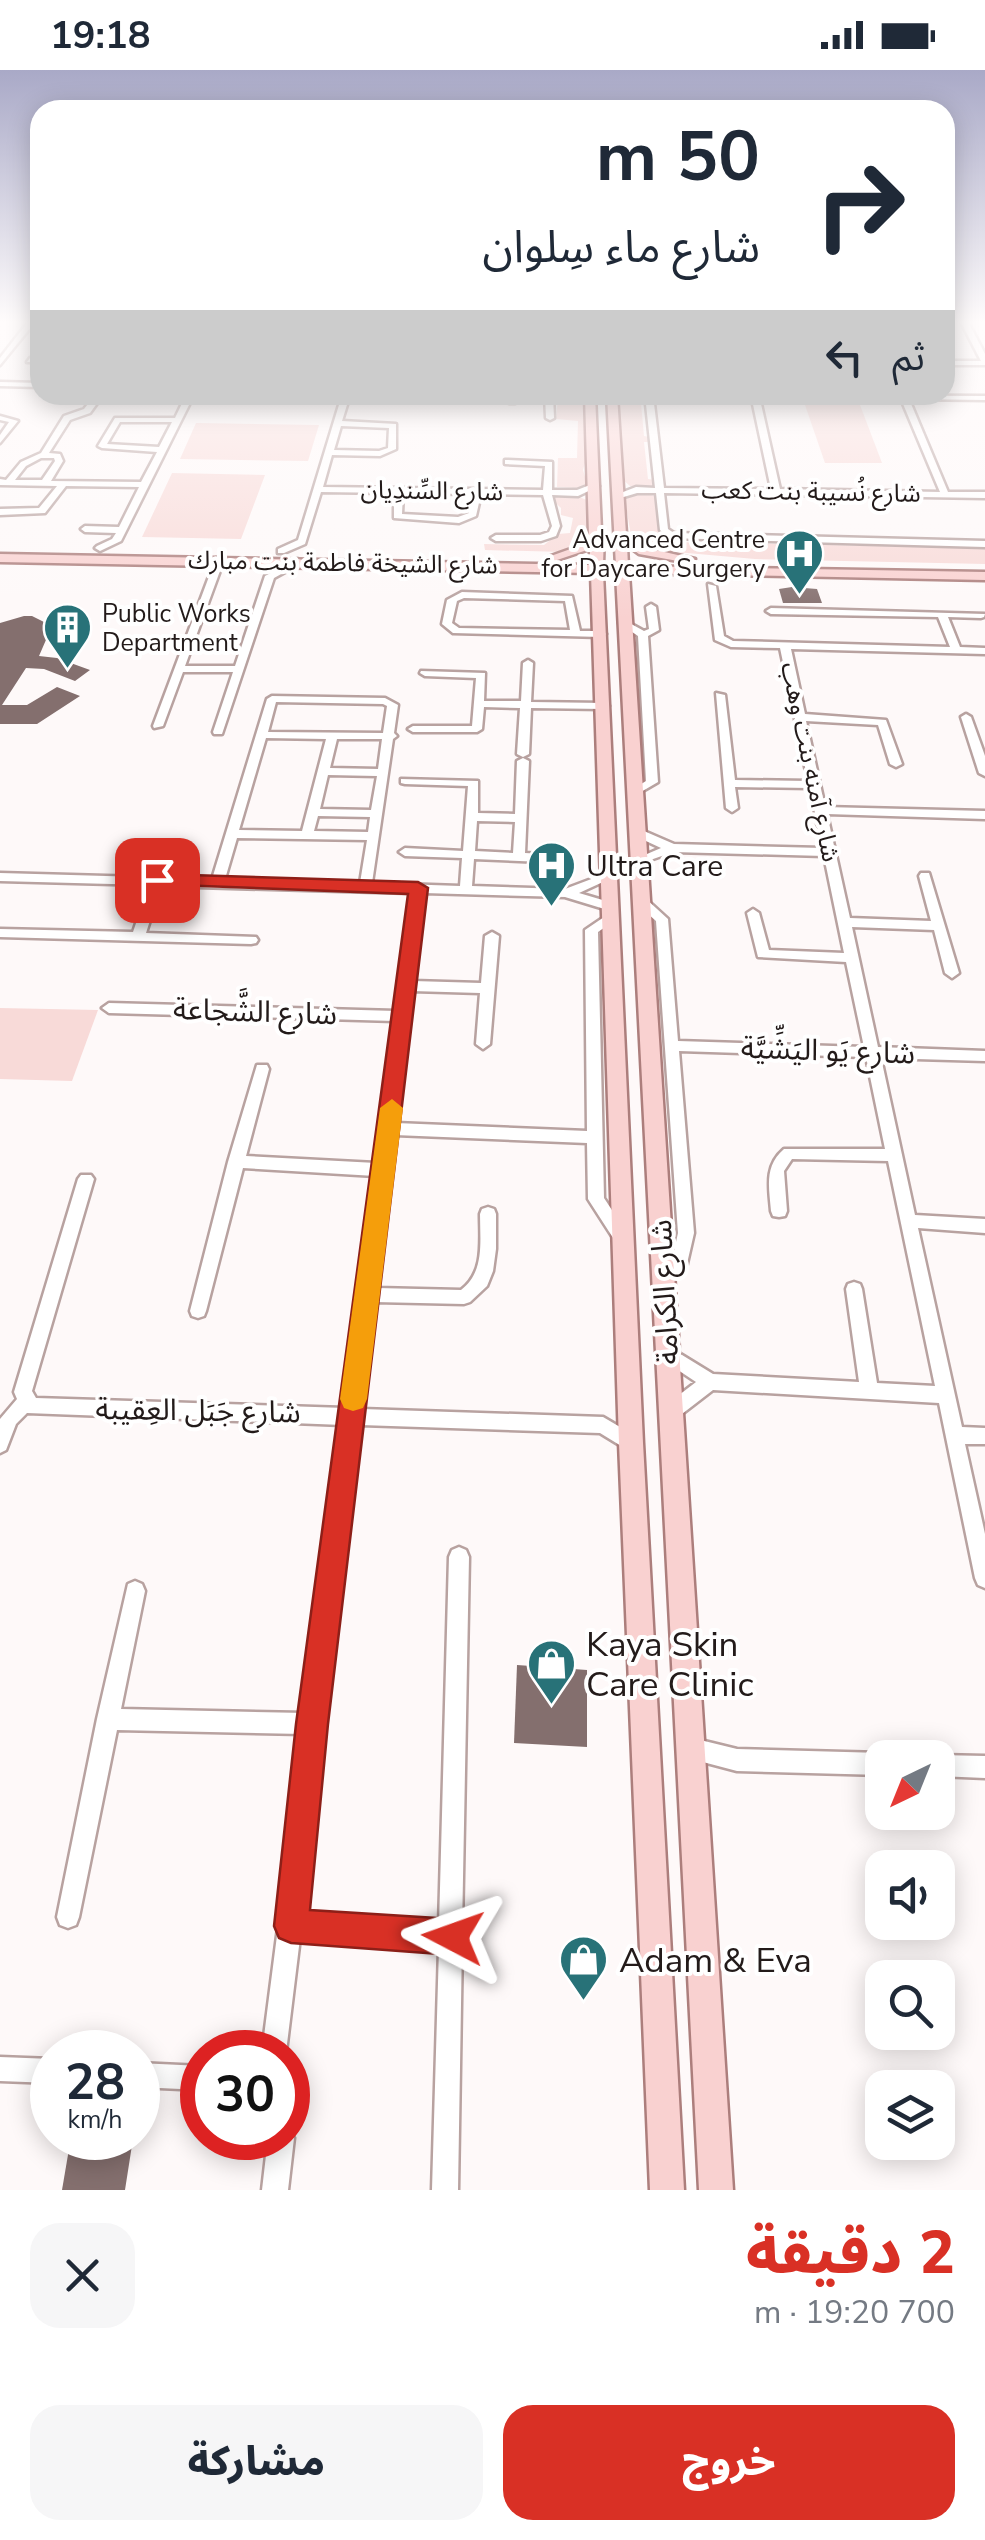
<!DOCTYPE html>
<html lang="ar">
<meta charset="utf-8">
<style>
body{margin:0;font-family:"Nunito Sans","Noto Sans Arabic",sans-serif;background:#f6f6f7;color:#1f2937;direction:rtl;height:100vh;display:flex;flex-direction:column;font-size:38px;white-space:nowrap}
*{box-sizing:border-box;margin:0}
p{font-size:32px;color:#747a83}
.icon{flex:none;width:55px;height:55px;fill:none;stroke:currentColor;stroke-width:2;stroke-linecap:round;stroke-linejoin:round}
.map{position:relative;height:2120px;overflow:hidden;direction:ltr}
.drawer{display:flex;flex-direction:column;background:#fff;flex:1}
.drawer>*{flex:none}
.guide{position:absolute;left:30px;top:30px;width:925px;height:305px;border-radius:30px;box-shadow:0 5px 25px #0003;direction:rtl;background:#fff;color:#1f2937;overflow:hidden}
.needle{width:65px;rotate:223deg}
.tools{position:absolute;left:865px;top:1670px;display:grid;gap:20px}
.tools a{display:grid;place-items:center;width:90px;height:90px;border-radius:20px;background:#fff;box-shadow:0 5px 25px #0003;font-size:50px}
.speed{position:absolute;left:30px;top:1960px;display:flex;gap:20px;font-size:50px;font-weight:700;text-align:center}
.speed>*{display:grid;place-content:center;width:130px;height:130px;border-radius:50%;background:#fff;box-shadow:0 5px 25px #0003;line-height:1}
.speed small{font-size:25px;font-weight:400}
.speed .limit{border:15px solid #d22;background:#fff;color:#111}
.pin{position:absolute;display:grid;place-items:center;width:85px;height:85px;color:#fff;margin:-42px;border-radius:20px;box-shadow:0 5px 15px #0006}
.me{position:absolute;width:110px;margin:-55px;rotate:274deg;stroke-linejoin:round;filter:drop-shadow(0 0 8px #0008)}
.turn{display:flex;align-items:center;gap:35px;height:210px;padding:0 30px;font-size:45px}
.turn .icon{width:130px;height:130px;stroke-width:2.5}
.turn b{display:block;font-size:70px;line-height:85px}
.then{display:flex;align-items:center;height:95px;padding:0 30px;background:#0003;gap:20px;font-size:38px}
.round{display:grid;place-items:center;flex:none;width:105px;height:105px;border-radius:30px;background:#f6f6f7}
.summary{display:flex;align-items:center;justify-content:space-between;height:170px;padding:0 30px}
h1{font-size:60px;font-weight:800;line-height:75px;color:#d93025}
.primary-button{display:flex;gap:20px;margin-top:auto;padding:20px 30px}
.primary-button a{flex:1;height:115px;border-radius:30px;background:#d93025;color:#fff;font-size:40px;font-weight:800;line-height:115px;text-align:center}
.primary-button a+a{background:#f6f6f7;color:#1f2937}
.status{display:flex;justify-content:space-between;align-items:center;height:70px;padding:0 50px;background:#fff;direction:ltr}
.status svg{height:28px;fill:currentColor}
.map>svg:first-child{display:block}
</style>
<div class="status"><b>19:18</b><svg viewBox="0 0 49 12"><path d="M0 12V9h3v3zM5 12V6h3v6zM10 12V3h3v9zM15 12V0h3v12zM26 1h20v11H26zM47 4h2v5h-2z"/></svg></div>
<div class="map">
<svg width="985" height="2120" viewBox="0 0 985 2120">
<rect width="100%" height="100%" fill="#fef9f9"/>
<g fill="#f8dad8">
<polygon points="575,325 587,329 588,383 583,400 587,414 577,418 557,417 558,388 577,388 578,351 556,349 558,328"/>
<polygon points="627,326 645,326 647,332 641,333 644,366 650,367 651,372 644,372 648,409 655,410 653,417 630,416 621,408 623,384 618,378 617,328"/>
<polygon points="805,335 860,335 882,393 825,393"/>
<polygon points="196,353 319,355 308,391 180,389"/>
<polygon points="172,403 265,405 241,469 142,467"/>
<polygon points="638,422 655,426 660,463 677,472 985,478 985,494 755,489 653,480 632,471 624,425"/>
<path d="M575,425L591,432C589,455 590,473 565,482L485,480L484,474L544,475L558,464L570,463L573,448L561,445V438L549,427Z"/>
<polygon points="0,938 98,940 72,1011 0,1009"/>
</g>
<g fill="#846f6e">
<polygon points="792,517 817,519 822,533 783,533 779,519"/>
<polygon points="24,546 32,546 52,556 39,586 57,588 90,600 75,611 44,599 26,598 2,635 27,635 57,617 80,626 37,654 0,654 0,553"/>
<polygon points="517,1595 587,1600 587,1677 514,1673"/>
<polygon points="70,2073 132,2075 125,2120 62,2120"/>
</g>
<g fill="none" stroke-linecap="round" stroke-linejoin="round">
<defs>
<g id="minor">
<polygon points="28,252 35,252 0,295 0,288"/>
<polygon points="961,252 968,252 985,284 985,295 945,295 945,291 981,291"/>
<polygon points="30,288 40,288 40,292 27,292"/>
<polygon points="0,312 40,313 40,317 0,316"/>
<path d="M95,325H103L90,343L70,350L49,383L60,384L63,391L51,411L141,412L157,382L102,378L98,376L115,348H175L186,325H194L121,471L100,481L95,478L97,476L112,469L116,463L85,462L81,459L85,456L119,457L139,417L66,416L45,443L0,445V439L39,438L57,416L0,415V409L6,410L21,392L41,383L64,346L84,339ZM120,352H172L159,377L107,374ZM41,388H54L55,391L42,410H15L26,396Z"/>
<path d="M342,325H350L342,351L396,354V379L380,386L332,385L323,417L543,420L545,396L505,394V390H508L552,392V420H577L595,413L599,416L578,426L552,425L560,456L556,466L541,471H496L491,468L496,465H540L549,462L552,456L543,425L481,424L476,446L459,453L394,448V423L321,422L305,474L284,483H278V479L298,470ZM341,356L389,358L388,378L379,381L334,380ZM403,423L472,424L469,443L458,447L402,444Z"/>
<polygon points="507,325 515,325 515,333 509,333"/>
<polygon points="545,325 553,325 554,348 550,350 546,348"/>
<polygon points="645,325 653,325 664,418 771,419 751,325 759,325 780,419 940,422 901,329 770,327 766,325 985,326 985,330 909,329 948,422 985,422 985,428 664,423 668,459 674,463 985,471 985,477 669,468 660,460 656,423 637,423 617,429 613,426 636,417 655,418"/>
<polygon points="0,346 18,351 0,373 0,365 9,352 0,350"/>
<polygon points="216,488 224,490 185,596 235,596 265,506 297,489 305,491 274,508 222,664 214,664 213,662 233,602 183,602 163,656 154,658 153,656"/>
<path d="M708,514L716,516L724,566L733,571L950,577L938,547L771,544L766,541L771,538L985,544L984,547L981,548L948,547L960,577L985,578V584L791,579L805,644L886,650L902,694L896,697L890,694L878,655L806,651L825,737L985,741V749L827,744L850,848L931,851L919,806L921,803H929L959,903L952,908L945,903L934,860L852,857L878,977L985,981V991L881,988L915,1145L985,1149V1163L918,1158L962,1357L985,1358V1374H965L985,1464V1518L978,1515L975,1508L939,1333L713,1320L678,1347L672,1349L666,1347L663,1341L666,1335L696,1312L663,1290L660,1285L663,1280L669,1277L713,1304L859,1312L846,1219L848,1214L854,1212L860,1214L862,1219L877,1313L935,1316L888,1091L792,1089L784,1101L787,1141L785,1146L779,1147L773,1146L771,1141C769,1117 764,1096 784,1079H885L866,987L679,981L694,1163L686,1198L670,1215L664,1217L658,1215L656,1210L672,1190L678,1163L656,851L637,834V828H645L668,849L678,971L864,977L846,892L758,887L747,843L753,839L759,843L769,880L844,883L824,786L673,782L639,794L633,790L661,778L633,765V759L637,758L674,774L822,778L810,718L735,717L738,738L732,742L726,738L716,623L725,625L735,710L808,711L780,578L731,577L715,570Z"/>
<path d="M462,522L572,526L580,561H601L606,564L601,567L453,563L442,554L447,530ZM464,528L565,531L570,560L459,558L452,553L457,531Z"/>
<polygon points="651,534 656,537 659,560 648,566 658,712 634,726 628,723 630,721 646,711 638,566 619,553 624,550 644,561 649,559 646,537"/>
<polygon points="528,590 533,593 531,632 604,633 609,636 604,639 531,638 529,684 523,687 517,684 520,638 484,637 482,659 477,662 413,662 408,659 413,656 472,656 476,608 425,606 420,603 421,601 485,603 484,631 521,631 523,593"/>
<path d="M272,626L385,628L398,635L394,663L397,666L393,669L372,813L460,816L462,788L405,786L399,782L405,778L463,781L468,716L405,714L401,713V709L478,711V743L515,744L517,691L523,688L529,691L525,783L542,784L548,788L542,792L474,789L472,816L565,819L610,802L616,806L579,823L616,834L617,837L611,841L565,827L424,823L413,911L481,913L485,866L492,862L499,866L490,974L483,979L476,974L480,923L412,921L396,1053L587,1061L585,860L607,845H617L618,848L598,862L604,1128L631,1169L629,1174L623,1176L617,1174L588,1129L587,1073L395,1065L377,1218L461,1220C485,1202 480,1171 480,1144L482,1139L488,1137L494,1139L496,1144V1179L493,1201L487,1216L470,1232L464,1234L375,1232L362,1339L603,1347L637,1367L640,1373L637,1379L631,1382L600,1363L361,1355L302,1845L439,1855L449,1487L452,1480L459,1477L466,1480L469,1487L462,1861L465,1867L462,1873L458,2120H432L439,1878L300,1868L286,1982H262L303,1664L117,1660L79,1847L76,1855L68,1858L60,1855L57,1847L97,1649L128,1514L135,1511L142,1514L145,1521L121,1639L305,1643L343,1355L27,1343L16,1354L6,1380L0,1383V1349L17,1329L14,1322L78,1109L81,1105H91L94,1109L32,1321L36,1328L345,1338L375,1106L243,1098L206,1241L204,1246L198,1248L192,1246L190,1241L228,1092L257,995H267L269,999L246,1086L376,1093L395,951L109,943L102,938L109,933L396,941L411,823L161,816L146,863L256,867L258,870L256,873L251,874L0,867V859L133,862L149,815L0,811V803L212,809L267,629ZM276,632L383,634L387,636L383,663L268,662ZM266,668L326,669L302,761L239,760ZM337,669H382L378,699L330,698ZM328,705L377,706L371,740L320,739ZM318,746L370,747L368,762L314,761ZM477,751L515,752L513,783L475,781ZM237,768L367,770L360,813L225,809Z"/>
<polygon points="966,644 971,647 985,686 985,706 979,703 961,647"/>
<polygon points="692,1668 737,1679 882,1683 890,1688 882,1688 882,1705 737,1701 684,1687 681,1679 684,1671"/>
<polygon points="938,1685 985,1686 985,1708 938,1706 938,1688 933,1688"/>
<polygon points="0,1987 52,1989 52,2013 0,2011"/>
<polygon points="138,1993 202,1996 202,2020 138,2017"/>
<polygon points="288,2058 294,2068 288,2120 262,2120 268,2068 288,2068"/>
</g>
<polygon id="major" points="585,325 595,325 601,460 604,463 603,495 616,496 607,325 617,325 626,464 647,478 695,489 689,493 639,484 627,475 628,496 985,502 985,510 629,503 733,2120 699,2120 616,503 603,503 643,1373 684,2120 650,2120 619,1373 591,503 0,492 0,484 590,495 590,479 554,491 548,487 579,476 589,465"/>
</defs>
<use href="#minor" stroke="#b8a2a0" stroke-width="5"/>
<use href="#major" stroke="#ac7e7c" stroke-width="5"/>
<use href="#minor" fill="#fff" fill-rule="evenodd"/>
<use href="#major" fill="#f9d1d0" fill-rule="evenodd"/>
</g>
<linearGradient id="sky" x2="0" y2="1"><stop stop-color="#a9a9c7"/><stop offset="0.46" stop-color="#fffcfc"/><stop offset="1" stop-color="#fffcfc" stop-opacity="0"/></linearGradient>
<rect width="985" height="549" fill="url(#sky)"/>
<polygon fill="#d93025" stroke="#8d1f18" stroke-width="2.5" points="157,804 418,812 428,818 328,1654 310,1840 453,1849 465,1855 471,1867 465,1879 453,1885 291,1873 279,1868 274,1856 296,1654 408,824 150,814 147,810"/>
<polygon fill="#f59e0b" points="392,1029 403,1038 367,1329 363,1338 353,1341 344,1338 340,1329 380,1038"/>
<defs>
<symbol id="hospital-pin" viewBox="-11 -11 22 30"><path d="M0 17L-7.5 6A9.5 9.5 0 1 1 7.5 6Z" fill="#287278" stroke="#fff"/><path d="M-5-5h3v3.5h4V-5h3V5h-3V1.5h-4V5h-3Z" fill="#fff"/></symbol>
<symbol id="building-pin" viewBox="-11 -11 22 30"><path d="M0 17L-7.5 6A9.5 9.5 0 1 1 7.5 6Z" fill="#287278" stroke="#fff"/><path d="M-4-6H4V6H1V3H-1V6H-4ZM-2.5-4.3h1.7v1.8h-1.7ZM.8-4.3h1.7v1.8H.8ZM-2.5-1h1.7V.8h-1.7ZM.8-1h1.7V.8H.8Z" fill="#fff"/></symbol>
<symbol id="shop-pin" viewBox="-11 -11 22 30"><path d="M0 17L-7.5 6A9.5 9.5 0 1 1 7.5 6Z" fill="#287278" stroke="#fff"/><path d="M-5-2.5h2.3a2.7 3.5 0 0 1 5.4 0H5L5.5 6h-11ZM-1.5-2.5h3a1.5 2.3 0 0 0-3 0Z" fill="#fff"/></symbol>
</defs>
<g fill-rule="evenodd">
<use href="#hospital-pin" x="772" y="456" width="55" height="75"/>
<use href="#building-pin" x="40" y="530" width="55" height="75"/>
<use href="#hospital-pin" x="524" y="768" width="55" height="75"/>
<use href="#shop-pin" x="524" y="1566" width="55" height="75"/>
<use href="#shop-pin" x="556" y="1862" width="55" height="75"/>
</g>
<g text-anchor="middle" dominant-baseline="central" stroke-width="8" stroke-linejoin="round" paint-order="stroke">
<g font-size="25" fill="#231b1a" stroke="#fff">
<text transform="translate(432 421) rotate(1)">شارع السِّندِيان</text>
<text transform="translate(811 422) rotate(1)">شارع نُسيبة بنت كعب</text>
<text transform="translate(343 493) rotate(1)">شارع الشيخة فاطمة بنت مبارك</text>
<text transform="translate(810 692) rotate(78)">شارع آمنه بنت وهب</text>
</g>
<g font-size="25" fill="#231b1a" stroke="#fff" text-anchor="end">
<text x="765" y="470">Advanced Centre<tspan x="765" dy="29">for Daycare Surgery</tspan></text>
<text x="102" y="544" text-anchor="start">Public Works<tspan x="102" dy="29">Department</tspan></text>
</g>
<g font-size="30" fill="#231b1a" stroke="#fff" text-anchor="start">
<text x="586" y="796">Ultra Care</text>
</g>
<g font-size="30" fill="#231b1a" stroke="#fff">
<text transform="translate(255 942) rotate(2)">شارع الشَّجاعة</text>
<text transform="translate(828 981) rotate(2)">شارع يَو اليَشِّيَّة</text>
<text transform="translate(665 1222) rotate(-93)">شارع الكرامة</text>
<text transform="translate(198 1341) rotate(1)">شارع جَبَل العِقيبة</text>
</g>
<g font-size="35" fill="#231b1a" stroke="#fff" text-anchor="start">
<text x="586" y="1574">Kaya Skin<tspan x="586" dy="40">Care Clinic</tspan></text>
<text x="619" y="1890">Adam &amp; Eva</text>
</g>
</g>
</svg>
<div class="tools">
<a><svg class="needle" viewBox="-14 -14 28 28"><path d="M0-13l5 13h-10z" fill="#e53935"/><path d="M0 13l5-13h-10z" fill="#747a83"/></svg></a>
<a><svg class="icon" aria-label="sound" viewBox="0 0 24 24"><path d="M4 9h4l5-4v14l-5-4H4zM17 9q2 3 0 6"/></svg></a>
<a><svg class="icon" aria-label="search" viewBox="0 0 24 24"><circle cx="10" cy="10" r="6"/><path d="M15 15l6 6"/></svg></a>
<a><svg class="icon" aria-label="layers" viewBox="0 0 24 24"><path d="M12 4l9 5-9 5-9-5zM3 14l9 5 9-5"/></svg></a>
</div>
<div class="speed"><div>28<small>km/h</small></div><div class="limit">30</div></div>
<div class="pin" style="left:157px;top:810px;background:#d93025"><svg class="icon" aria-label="arrive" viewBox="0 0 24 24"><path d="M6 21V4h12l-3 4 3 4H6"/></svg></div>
<svg class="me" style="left:453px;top:1867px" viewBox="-20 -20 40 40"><path d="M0-17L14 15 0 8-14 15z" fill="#d93025" stroke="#fff" stroke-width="4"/></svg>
<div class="guide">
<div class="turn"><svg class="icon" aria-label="right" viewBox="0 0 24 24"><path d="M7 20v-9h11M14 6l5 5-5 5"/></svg><div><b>50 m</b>شارع ماء سِلوان</div></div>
<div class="then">ثم<svg class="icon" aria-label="left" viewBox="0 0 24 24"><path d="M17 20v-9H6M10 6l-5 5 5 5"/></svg></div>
</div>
</div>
<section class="drawer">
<div class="summary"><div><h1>2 دقيقة</h1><p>700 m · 19:20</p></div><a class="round"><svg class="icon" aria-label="close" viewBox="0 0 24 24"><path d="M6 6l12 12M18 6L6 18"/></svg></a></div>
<div class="primary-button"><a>خروج</a><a>مشاركة</a></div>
</section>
